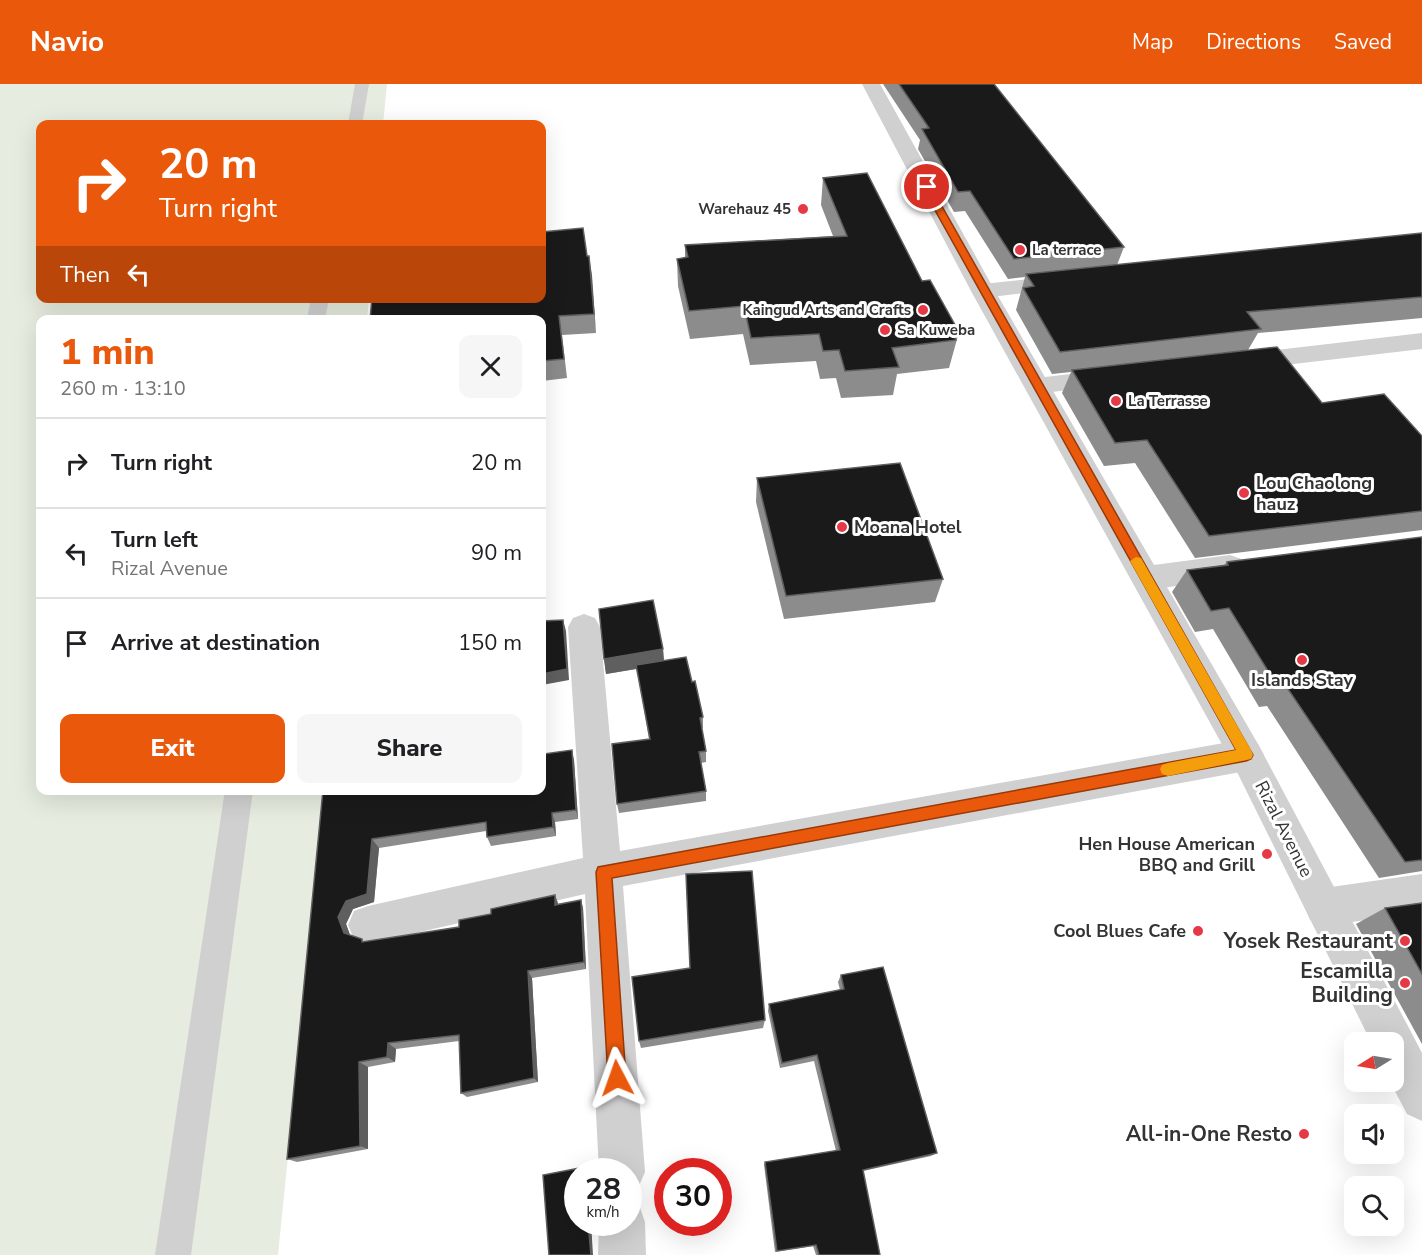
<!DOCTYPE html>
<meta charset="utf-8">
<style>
body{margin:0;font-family:"Nunito Sans",sans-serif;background:#f6f6f6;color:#202124;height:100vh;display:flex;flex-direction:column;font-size:22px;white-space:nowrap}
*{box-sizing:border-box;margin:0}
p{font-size:20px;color:#757577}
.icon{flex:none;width:33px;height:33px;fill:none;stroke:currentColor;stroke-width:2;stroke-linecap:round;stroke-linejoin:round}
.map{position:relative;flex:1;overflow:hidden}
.drawer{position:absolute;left:36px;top:231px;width:510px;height:480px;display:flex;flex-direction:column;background:#fff;border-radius:12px;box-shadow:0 6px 24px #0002}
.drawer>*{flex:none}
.top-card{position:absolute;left:36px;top:36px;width:510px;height:183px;border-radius:12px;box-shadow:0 6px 24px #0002;background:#ea580c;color:#fff;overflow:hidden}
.needle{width:39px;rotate:259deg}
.tools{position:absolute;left:1344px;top:948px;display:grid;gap:12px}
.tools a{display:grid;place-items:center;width:60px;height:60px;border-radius:12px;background:#fff;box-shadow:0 6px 24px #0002;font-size:30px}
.speed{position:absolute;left:564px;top:1074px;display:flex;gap:12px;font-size:30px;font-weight:700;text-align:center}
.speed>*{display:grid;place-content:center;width:78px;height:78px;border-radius:50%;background:#fff;box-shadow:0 6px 24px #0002;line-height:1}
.speed small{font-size:15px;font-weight:400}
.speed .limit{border:9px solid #d22;background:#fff;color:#111}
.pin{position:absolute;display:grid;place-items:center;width:51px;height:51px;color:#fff;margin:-26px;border:3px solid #fff;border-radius:50%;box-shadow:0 2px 6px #0007}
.me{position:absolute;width:66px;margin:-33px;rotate:356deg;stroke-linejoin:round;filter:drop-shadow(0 0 4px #0008)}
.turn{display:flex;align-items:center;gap:21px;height:126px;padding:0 24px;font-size:27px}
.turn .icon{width:78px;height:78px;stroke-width:2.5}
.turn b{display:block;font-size:42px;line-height:51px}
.then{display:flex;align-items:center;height:57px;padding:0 24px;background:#0003;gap:12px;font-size:22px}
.round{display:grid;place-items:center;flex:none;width:63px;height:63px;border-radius:12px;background:#f6f6f6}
.overview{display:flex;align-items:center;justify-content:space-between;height:102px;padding:0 24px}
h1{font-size:36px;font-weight:800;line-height:45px;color:#ea580c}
.primary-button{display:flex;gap:12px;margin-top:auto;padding:12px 24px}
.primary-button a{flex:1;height:69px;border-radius:12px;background:#ea580c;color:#fff;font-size:24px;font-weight:800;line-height:69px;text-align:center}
.primary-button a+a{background:#f6f6f6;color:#202124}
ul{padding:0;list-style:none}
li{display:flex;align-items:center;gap:18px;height:90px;padding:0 24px;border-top:2px solid #e0e0e0}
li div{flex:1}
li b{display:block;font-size:22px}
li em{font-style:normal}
header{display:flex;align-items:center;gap:36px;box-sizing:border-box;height:84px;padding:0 30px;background:#ea580c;color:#fff}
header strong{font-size:28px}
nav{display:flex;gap:33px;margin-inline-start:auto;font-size:21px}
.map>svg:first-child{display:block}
</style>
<header>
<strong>Navio</strong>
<nav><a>Map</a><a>Directions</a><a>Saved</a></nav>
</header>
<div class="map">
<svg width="1422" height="1171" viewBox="0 0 1422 1171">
<rect width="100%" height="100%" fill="#fff"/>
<polygon fill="#e6ecdf" points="0,0 387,0 383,40 40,40 40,214 369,215 367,235 40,236 40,706 325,707 278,1171 0,1171"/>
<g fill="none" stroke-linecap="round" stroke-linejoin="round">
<g fill="#d0d0d0" fill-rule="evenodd">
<polygon points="355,0 369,0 362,40 348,40"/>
<polygon points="311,214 329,214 325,236 307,236"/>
<polygon points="225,706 253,706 191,1171 155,1171"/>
</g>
<g fill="#d0d0d0" fill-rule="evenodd">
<polygon points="1065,191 1073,193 1077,198 1073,203 983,214 975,212 971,207 975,202 983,200"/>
<polygon points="1422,249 1422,265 1241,286 1232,284 1228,278 1232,272 1241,270"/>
<polygon points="1112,285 1121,287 1125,293 1121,299 1037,310 1028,308 1024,302 1028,296 1037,294"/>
<polygon points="1230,471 1241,475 1245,483 1241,491 1230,495 1146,506 1135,502 1131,494 1135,486 1146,482"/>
<polygon points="584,530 595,534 600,543 620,767 1246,655 1258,660 1264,671 1258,682 1246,687 623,802 645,1088 638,1104 628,1108 628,1088 599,1088 585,810 368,860 354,855 348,841 354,827 368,822 583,774 568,543 573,534"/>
<polygon points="1422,790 1422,828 1324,842 1310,836 1305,823 1310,810 1324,804"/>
<polygon points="628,1117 639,1121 645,1138 646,1171 598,1171 599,1138 628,1138"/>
</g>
<polygon fill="#d0d0d0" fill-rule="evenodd" points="862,0 880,0 995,207 1258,660 1409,944 1422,969 1422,1037 1407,1030 1390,998 1394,998 1394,958 1371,958 1234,682 971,207"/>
</g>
<g fill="#8c8c8c">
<polygon points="883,0 994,0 1124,163 1117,181 1422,149 1422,234 1258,249 1248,266 1322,319 1422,352 1422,446 1195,474 1135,379 1104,382 1062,309 1071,288 1052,290 1016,226 1025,193 1008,195 965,127 954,128 918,65 920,56"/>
<polygon points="823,94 922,197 959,248 949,284 897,290 893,311 841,314 836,294 820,295 816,277 750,281 743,250 690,255 678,202 677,175 685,174 685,161 833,152 821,121"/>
<polygon points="587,172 589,172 596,249 562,251 567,294 542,297 542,236 370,236"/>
<polygon points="757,394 943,495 935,518 784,535 756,418"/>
<polygon points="1422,453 1422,787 1379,794 1267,622 1259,623 1213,545 1195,548 1172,508 1187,486 1224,481 1227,478"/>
<polygon points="663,565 664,576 692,598 703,633 703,644 702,644 706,667 706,678 701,679 706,707 706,717 619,729 617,720 649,655 637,585 606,590 604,575"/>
<polygon points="542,648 543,666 545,670 574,676 578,735 555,738 556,752 491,762 487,753 486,747 379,764 374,818 353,825 346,840 350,851 366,858 459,843 558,819 558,820 581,816 583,824 586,885 532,894 538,998 467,1013 461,1009 459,957 396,965 395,978 368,983 368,1065 297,1078 287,1075 323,706 542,706"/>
<polygon points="1422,819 1422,960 1356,840 1385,824"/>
<polygon points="841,891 937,1069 931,1072 863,1087 880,1171 816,1171 813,1162 775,1168 764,1081 765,1078 836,1067 814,977 780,984 768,927 769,920 840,906 838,898"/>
<polygon points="765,936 763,944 641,964 639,957"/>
</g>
<g fill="#5f5f5f">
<polygon points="589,172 592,191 596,249 594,230"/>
<polygon points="563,536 566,547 569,596 542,601 542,590"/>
<polygon points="663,565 664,580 606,590 604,575"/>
<polygon points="542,648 544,676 542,669"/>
<polygon points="572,666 574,676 578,735 576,726"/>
<polygon points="552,729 555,738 556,752 553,743"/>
<polygon points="372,755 379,764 374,818 353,825 346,840 352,856 344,849 338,833"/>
<polygon points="555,811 558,819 558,828 555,821"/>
<polygon points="581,816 583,824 586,885 584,878"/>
<polygon points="528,887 532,894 538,998 534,994"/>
<polygon points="388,959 396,965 395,978 387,973"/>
<polygon points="359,978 368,983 368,1065 360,1062"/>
<polygon points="588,1138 591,1138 593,1171 591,1171"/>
</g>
<g fill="#1a1a1a" stroke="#5f5f5f" stroke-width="1.5">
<polygon points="899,0 994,0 1124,163 1014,175 970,107 958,108 922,45 929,44"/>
<polygon points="867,89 922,197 930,196 959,248 952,248 956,256 892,264 899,283 845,287 839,266 823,267 819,250 751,254 744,222 689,227 677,175 688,173 685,161 847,152 823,94"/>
<polygon points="583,144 587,172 589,172 594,230 559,232 564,275 542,277 542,236 516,236 516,235 503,236 370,236 372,214 542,214 542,148"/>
<polygon points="1422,149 1422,213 1247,228 1261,245 1060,268 1023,204 1034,202 1026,190"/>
<polygon points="1277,263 1322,319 1384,310 1422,352 1422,427 1209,452 1147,356 1115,359 1072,286"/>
<polygon points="900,379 943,495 786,512 757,394"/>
<polygon points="1422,453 1422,776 1405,778 1286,602 1278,603 1229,524 1211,527 1187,486 1228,481 1227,478"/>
<polygon points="653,516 663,565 604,575 599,525"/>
<polygon points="563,536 567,585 542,590 542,537"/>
<polygon points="686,573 692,598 695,597 703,633 700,634 706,667 699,668 706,707 617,720 612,660 650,655 636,581"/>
<polygon points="542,666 543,666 544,670 572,666 576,726 552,729 553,743 487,753 486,738 372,755 367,810 346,817 338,833 344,849 362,855 362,858 459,843 459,836 491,830 491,825 555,811 555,821 581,816 584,878 528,887 534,994 461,1009 459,951 388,959 387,973 359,978 360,1062 287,1075 323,706 542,706"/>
<polygon points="752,787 765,936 639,957 632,893 690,884 686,790"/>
<polygon points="1422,819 1422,890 1385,824"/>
<polygon points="883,883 937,1069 863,1086 880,1171 819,1171 816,1161 777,1167 765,1078 840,1066 817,971 782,979 769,920 844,905 841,891"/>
<polygon points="580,1084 580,1088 578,1088 578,1138 588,1138 591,1171 549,1171 543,1091"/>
</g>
<polygon fill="#ea580c" stroke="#983908" stroke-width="1.5" points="924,102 931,103 1253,671 1251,675 1246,677 612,794 626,994 623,1000 617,1003 611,1000 608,994 596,788 598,783 1236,666 922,103"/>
<polygon fill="#f59e0b" points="1136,473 1141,474 1251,666 1253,671 1251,675 1168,692 1162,690 1160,685 1162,681 1168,679 1236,666 1130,477"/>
<g fill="#e63946" stroke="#fff" stroke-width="2">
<circle cx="803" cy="125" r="6"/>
<circle cx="1020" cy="166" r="6"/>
<circle cx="923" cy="226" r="6"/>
<circle cx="885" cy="246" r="6"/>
<circle cx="1116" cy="317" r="6"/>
<circle cx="1244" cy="409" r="6"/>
<circle cx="842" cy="443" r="6"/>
<circle cx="1302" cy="576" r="6"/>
<circle cx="1267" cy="770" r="6"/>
<circle cx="1198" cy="847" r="6"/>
<circle cx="1405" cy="857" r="6"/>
<circle cx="1405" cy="899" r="6"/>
<circle cx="1304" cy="1050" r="6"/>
</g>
<g text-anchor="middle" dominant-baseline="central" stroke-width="6" stroke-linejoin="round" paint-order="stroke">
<g font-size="15" font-weight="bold" fill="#333" stroke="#fff" text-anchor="start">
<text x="791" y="125" text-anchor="end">Warehauz 45</text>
<text x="1032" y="166">La terrace</text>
<text x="911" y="226" text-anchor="end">Kaingud Arts and Crafts</text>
<text x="897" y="246">Sa Kuweba</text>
<text x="1128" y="317">La Terrasse</text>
</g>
<g font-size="18" font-weight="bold" fill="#333" stroke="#fff" text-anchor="start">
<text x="1256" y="399">Lou Chaolong<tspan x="1256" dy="21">hauz</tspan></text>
<text x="854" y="443">Moana Hotel</text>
<text x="1302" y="596" text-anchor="middle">Islands Stay</text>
<text x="1255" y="760" text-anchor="end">Hen House American<tspan x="1255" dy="21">BBQ and Grill</tspan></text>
<text x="1186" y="847" text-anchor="end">Cool Blues Cafe</text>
</g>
<g font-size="18" fill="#333" stroke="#fff">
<text transform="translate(1284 745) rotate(63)">Rizal Avenue</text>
</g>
<g font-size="21" font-weight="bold" fill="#333" stroke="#fff" text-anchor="end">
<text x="1393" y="857">Yosek Restaurant</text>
<text x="1393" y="887">Escamilla<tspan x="1393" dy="24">Building</tspan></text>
<text x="1292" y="1050">All-in-One Resto</text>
</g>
</g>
</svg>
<div class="tools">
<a><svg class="needle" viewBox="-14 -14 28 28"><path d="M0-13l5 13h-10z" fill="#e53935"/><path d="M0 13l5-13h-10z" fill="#757577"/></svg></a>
<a><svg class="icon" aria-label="sound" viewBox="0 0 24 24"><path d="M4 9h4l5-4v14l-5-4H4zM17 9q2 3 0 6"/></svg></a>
<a><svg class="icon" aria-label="search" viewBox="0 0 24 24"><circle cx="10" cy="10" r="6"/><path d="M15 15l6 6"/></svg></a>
</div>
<div class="speed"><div>28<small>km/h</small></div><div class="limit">30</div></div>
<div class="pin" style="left:927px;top:103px;background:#d93025"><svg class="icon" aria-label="arrive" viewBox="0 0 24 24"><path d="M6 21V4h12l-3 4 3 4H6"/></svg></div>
<svg class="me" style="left:617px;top:994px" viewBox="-20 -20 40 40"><path d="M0-17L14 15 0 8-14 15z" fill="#ea580c" stroke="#fff" stroke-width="4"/></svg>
<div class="top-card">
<div class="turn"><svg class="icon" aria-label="right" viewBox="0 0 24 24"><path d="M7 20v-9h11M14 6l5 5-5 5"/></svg><div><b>20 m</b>Turn right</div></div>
<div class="then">Then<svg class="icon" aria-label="left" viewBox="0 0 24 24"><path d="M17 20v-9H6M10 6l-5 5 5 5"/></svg></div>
</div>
<section class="drawer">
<div class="overview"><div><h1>1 min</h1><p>260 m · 13:10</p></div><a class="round"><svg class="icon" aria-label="close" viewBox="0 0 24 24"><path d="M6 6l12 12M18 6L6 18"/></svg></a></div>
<ul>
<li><svg class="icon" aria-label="right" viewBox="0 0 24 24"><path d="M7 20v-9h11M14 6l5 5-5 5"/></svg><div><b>Turn right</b></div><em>20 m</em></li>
<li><svg class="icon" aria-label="left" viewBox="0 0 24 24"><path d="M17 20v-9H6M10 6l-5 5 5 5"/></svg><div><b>Turn left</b><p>Rizal Avenue</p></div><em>90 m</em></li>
<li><svg class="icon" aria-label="arrive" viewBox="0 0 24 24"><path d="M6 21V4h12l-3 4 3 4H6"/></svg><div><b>Arrive at destination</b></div><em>150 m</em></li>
</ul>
<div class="primary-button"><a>Exit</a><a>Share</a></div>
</section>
</div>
